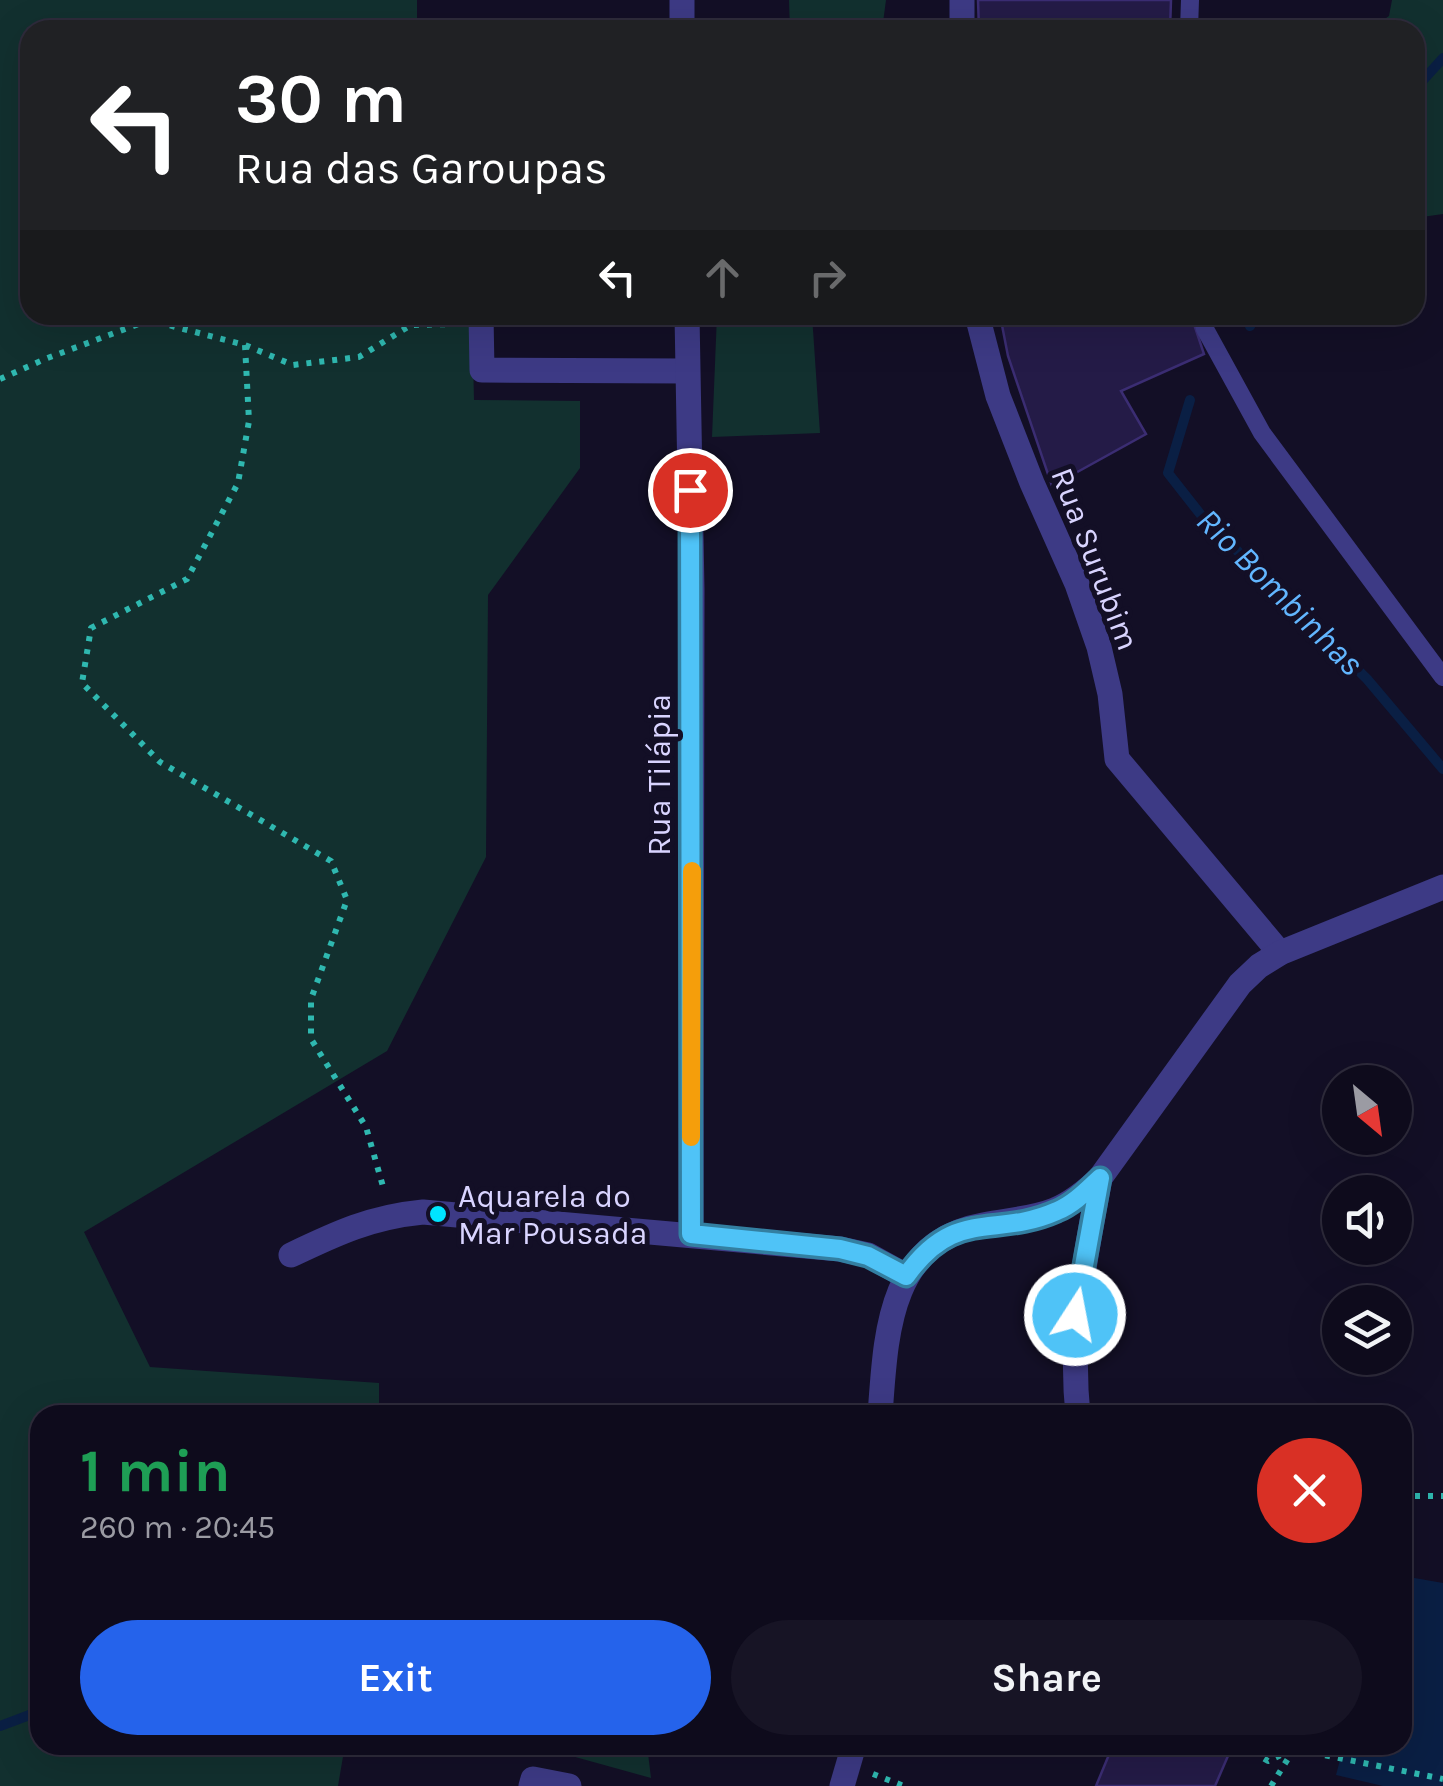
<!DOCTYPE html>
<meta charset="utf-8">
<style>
body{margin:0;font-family:Karla,sans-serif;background:#171425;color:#f1f3f6;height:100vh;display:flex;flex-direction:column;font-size:38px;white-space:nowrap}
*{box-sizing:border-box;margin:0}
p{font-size:32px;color:#9b9ba3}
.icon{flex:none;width:55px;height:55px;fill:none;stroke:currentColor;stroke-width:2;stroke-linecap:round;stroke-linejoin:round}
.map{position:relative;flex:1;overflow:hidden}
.side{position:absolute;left:30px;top:1405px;width:1382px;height:350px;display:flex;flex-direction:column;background:#0e0b1c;border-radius:30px;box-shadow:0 10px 40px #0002,0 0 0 2px #2e2b3b}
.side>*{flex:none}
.hud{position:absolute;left:20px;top:20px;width:1405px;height:305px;border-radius:30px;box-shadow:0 10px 40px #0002,0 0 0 2px #2e2b3b;background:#202124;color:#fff;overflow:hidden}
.needle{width:65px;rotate:151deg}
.buttons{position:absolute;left:1322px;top:1065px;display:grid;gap:20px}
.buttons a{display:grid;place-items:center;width:90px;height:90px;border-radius:50%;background:#0e0b1c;box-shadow:0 10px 40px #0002,0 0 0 2px #2e2b3b;font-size:50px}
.pin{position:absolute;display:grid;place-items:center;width:85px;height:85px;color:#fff;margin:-42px;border:5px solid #fff;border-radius:50%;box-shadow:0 2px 10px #0007}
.me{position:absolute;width:110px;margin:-55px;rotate:11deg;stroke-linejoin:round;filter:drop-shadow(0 0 8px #0008)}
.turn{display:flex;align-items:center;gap:35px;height:210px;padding:0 50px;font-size:45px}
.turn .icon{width:130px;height:130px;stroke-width:2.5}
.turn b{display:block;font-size:70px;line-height:85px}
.lanes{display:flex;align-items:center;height:95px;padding:0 50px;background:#0003;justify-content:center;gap:50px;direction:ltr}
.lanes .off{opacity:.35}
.round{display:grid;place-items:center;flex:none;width:105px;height:105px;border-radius:52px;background:#171425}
.headline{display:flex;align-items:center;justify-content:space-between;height:170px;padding:0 50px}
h1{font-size:60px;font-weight:700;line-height:75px;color:#1e9e55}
.cta{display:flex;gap:20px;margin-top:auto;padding:20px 50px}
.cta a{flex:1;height:115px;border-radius:60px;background:#2563eb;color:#fff;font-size:40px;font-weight:700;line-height:115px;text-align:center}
.cta a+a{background:#171425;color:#f1f3f6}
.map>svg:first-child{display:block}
</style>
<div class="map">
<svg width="1443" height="1786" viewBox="0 0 1443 1786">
<rect width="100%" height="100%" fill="#130f26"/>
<g fill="#12302f">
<polygon points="0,0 417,0 417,30 30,30 30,315 472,315 474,400 580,401 580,468 488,595 486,857 387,1051 84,1232 150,1367 379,1383 379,1415 40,1415 40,1745 345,1745 338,1786 0,1786"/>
<polygon points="789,0 886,0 882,30 790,30"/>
<polygon points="1392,0 1443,0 1443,214 1422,217 1415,199 1415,30 1369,30 1389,16"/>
<polygon points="717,315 812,315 820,433 712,437"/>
<polygon points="532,1745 647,1745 651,1778"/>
</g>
<polygon fill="#0a1f44" points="1403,1576 1443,1583 1443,1786 1383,1786 1336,1775 1344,1745 1402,1745"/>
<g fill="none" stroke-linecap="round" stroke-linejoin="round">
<g stroke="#0a1f44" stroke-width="10">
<polyline points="1415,89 1443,58"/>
<polyline points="1250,326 1256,315"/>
<polyline points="1190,400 1168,473 1201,515 1367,679 1443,769"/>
<polyline points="0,1726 40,1711"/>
</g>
</g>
<g fill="#241b47" stroke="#3b2d73" stroke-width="2.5">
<polygon points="978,0 1171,0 1170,30 979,30"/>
<polygon points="1000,315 1191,315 1204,354 1121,391 1146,434 1052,486 1008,356"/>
<polygon points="1113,1745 1222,1745 1231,1749 1215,1786 1096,1786"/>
</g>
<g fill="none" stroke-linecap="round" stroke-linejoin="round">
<g stroke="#2fb8b0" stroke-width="6" stroke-dasharray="5 8" stroke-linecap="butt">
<polyline points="245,345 249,421 238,483 187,579 91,628 82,683 160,762 331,861 347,900 311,999 311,1039 366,1127 384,1190"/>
<polyline points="0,379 45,359 149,320 245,345 293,365 359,357 411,325 455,324"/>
<polyline points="1402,1496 1443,1496"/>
<polyline points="1242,1745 1268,1761 1294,1749 1443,1779"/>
<polyline points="873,1774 904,1786"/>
<polyline points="1271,1786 1294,1749"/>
</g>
<g stroke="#3d3a85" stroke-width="18">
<polyline points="1189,30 1190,0"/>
<polyline points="1202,315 1205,329 1262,433 1443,677"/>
</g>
<g stroke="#3d3a85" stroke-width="25">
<polyline points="682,0 682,30"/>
<polyline points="962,30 962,0"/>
<polyline points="481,315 482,370 687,371"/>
<polyline points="687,315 692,590 691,1235"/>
<polyline points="977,315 998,396 1032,483 1077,584 1099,647 1110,694 1117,759 1280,953"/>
<path d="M291,1255C337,1233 371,1217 423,1212L840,1249L868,1255L906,1276"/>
<path d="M880,1415C886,1337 887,1242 983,1225C1038,1215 1057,1219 1100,1178L1240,984L1259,966L1280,953L1443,887"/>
<path d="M1078,1415C1069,1332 1085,1260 1100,1178"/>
<polyline points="531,1786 533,1779 569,1786"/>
<polyline points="842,1786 854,1745"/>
</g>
</g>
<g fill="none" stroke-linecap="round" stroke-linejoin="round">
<defs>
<path id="route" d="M690,490L691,1234L840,1249L868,1256L906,1276C956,1206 994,1239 1057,1211C1074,1204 1087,1190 1100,1178L1075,1315"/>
</defs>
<use href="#route" stroke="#337fa1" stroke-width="25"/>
<use href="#route" stroke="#4fc3f7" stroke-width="18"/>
<polyline stroke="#f59e0b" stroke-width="18" points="691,1137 692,871"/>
</g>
<circle fill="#00e5ff" stroke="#130f26" stroke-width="4" cx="438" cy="1214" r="10"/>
<g text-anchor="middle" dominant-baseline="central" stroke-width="10" stroke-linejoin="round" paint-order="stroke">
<g font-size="32" fill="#d9d4ff" stroke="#130f26">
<text transform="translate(1095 559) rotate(69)">Rua Surubim</text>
<text transform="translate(659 775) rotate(-90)">Rua Tilápia</text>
</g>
<g font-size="32" fill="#d9d4ff" stroke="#130f26" text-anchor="start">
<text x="458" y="1196">Aquarela do<tspan x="458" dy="37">Mar Pousada</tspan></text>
</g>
<g font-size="35" font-style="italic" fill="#62b6ff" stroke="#130f26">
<text transform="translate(1280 592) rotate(45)">Rio Bombinhas</text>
</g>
</g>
</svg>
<div class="buttons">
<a><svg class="needle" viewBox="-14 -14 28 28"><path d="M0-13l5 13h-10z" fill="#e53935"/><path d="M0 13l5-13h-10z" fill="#9b9ba3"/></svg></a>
<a><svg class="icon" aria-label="sound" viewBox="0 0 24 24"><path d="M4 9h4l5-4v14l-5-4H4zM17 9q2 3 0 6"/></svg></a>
<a><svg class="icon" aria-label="layers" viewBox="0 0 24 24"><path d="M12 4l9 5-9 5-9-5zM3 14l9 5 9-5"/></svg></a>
</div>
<div class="pin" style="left:690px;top:490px;background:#d93025"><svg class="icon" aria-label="arrive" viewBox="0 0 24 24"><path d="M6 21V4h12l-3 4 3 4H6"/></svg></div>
<svg class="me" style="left:1075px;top:1315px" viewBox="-20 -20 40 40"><circle r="17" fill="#4fc3f7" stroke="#fff" stroke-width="3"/><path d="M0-11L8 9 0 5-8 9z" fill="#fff"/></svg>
<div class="hud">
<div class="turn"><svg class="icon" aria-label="left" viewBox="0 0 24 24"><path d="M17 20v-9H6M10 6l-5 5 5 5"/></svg><div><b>30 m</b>Rua das Garoupas</div></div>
<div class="lanes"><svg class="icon" aria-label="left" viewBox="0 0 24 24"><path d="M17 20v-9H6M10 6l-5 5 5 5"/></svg><svg class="icon off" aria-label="ahead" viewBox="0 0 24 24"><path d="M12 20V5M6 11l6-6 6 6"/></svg><svg class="icon off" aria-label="right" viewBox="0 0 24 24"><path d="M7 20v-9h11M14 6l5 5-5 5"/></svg></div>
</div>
<section class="side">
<div class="headline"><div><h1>1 min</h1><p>260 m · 20:45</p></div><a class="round" style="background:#d93025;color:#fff"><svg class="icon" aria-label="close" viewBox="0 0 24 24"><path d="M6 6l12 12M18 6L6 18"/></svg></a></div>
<div class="cta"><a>Exit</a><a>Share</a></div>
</section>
</div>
